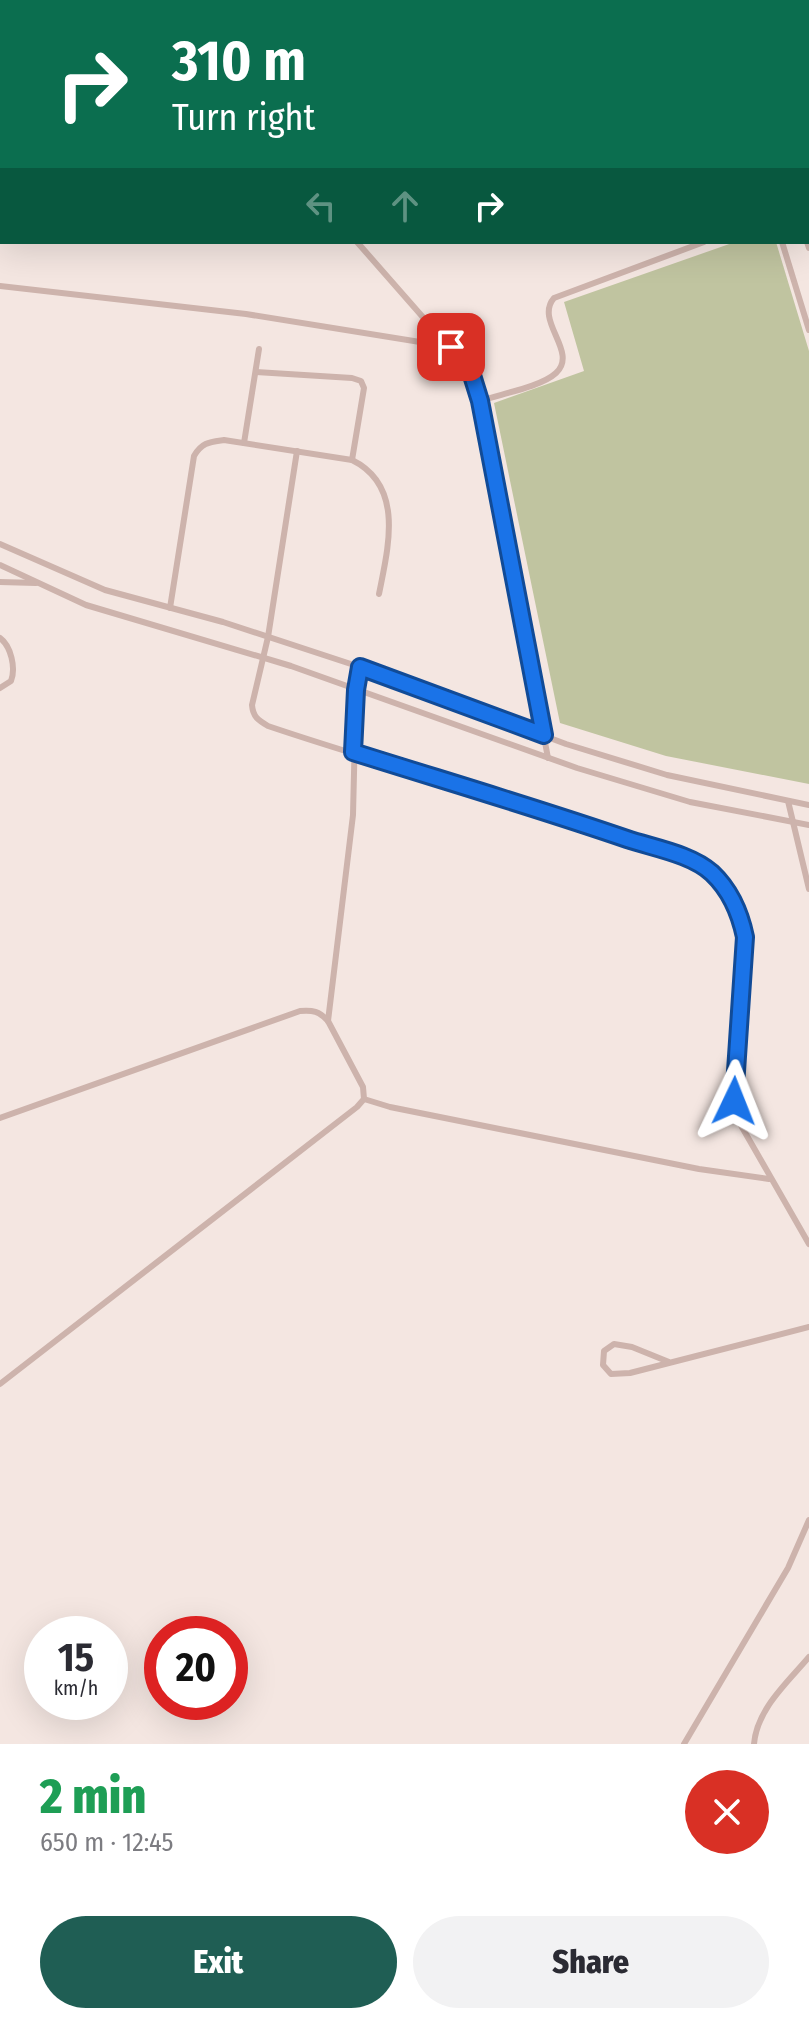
<!DOCTYPE html>
<meta charset="utf-8">
<style>
body{margin:0;font-family:"Fira Sans Condensed",sans-serif;background:#f2f2f3;color:#2b2b33;height:100vh;display:flex;flex-direction:column;font-size:30px;white-space:nowrap}
*{box-sizing:border-box;margin:0}
p{font-size:26px;color:#7c7c81}
.icon{flex:none;width:44px;height:44px;fill:none;stroke:currentColor;stroke-width:2;stroke-linecap:round;stroke-linejoin:round}
.map{position:relative;height:1744px;overflow:hidden}
.details{display:flex;flex-direction:column;background:#fff;flex:1}
.details>*{flex:none}
.guide{position:absolute;left:0px;top:0px;width:810px;height:244px;box-shadow:0 8px 32px #0002;background:#0b6e4f;color:#fff;overflow:hidden}
.speed{position:absolute;left:24px;top:1616px;display:flex;gap:16px;font-size:40px;font-weight:700;text-align:center}
.speed>*{display:grid;place-content:center;width:104px;height:104px;border-radius:50%;background:#fff;box-shadow:0 8px 32px #0002;line-height:1}
.speed small{font-size:20px;font-weight:400}
.speed .limit{border:12px solid #d22;background:#fff;color:#111}
.pin{position:absolute;display:grid;place-items:center;width:68px;height:68px;color:#fff;margin:-34px;border-radius:16px;box-shadow:0 4px 12px #0006}
.me{position:absolute;width:88px;margin:-44px;rotate:2deg;stroke-linejoin:round;filter:drop-shadow(0 0 6px #0008)}
.turn{display:flex;align-items:center;gap:28px;height:168px;padding:0 40px;font-size:36px}
.turn .icon{width:104px;height:104px;stroke-width:2.5}
.turn b{display:block;font-size:56px;line-height:68px}
.lanes{display:flex;align-items:center;height:76px;padding:0 40px;background:#0003;justify-content:center;gap:40px;direction:ltr}
.lanes .off{opacity:.35}
.round{display:grid;place-items:center;flex:none;width:84px;height:84px;border-radius:42px;background:#f2f2f3}
.headline{display:flex;align-items:center;justify-content:space-between;height:136px;padding:0 40px}
h1{font-size:48px;font-weight:800;line-height:60px;color:#1e9e55}
.action{display:flex;gap:16px;margin-top:auto;padding:16px 40px}
.action a{flex:1;height:92px;border-radius:48px;background:#1f5e54;color:#fff;font-size:32px;font-weight:800;line-height:92px;text-align:center}
.action a+a{background:#f2f2f3;color:#2b2b33}
.map>svg:first-child{display:block}
</style>
<div class="map">
<svg width="809" height="1744" viewBox="0 0 809 1744">
<rect width="100%" height="100%" fill="#f4e6e1"/>
<polygon fill="#c0c4a0" points="735,242 776,242 809,351 809,784 666,756 560,723 494,403 584,371 564,302"/>
<g fill="none" stroke-linecap="round" stroke-linejoin="round">
<g stroke="#cdb3ac" stroke-width="6">
<polyline points="269,0 269,2"/>
<polyline points="348,0 360,0"/>
<polyline points="421,0 421,2"/>
<polyline points="530,0 530,2"/>
<polyline points="710,0 711,2"/>
<polyline points="734,0 734,2"/>
<polyline points="8,2 14,0"/>
<polyline points="0,4 2,4"/>
<polyline points="357,242 471,372 480,401 548,758"/>
<polyline points="782,242 809,330"/>
<polyline points="807,242 809,248"/>
<polyline points="0,286 246,314 451,347"/>
<polyline points="256,372 352,378 361,381 364,388 352,460"/>
<path d="M480,401C500,394 541,387 556,373C579,352 534,321 554,298L704,242"/>
<polyline points="244,443 259,349"/>
<path d="M297,451L268,637L252,705C253,717 258,720 268,726C383,765 501,796 617,835C644,844 691,854 712,873C730,891 740,913 745,937L734,1101L739,1122L809,1244"/>
<polyline points="0,544 105,590 223,622 360,667 566,744 667,775 809,805"/>
<polyline points="0,565 86,605 291,666 577,768 690,802 809,825"/>
<polyline points="0,582 36,583"/>
<path d="M170,608L194,456C202,442 210,442 224,440L352,460C405,486 388,548 379,594"/>
<path d="M0,638C11,646 16,668 11,681L0,688"/>
<polyline points="788,801 809,889"/>
<polyline points="328,1021 353,815 356,690 360,667"/>
<polyline points="364,1099 390,1107 699,1169 769,1179"/>
<path d="M0,1118L300,1011C313,1010 319,1011 328,1021L363,1087L364,1099L357,1107L0,1384"/>
<polyline points="669,1362 632,1347 614,1344 604,1351 603,1365 611,1374 630,1373 809,1327"/>
<polyline points="684,1744 788,1568 809,1520"/>
<path d="M754,1744C757,1709 787,1683 809,1657"/>
</g>
</g>
<g fill="none" stroke-linecap="round" stroke-linejoin="round">
<defs>
<path id="route" d="M451,347L471,372L480,401L544,735L360,667L356,690L353,752C445,781 537,808 627,839C654,848 691,854 712,873C730,890 740,913 745,937L734,1101"/>
</defs>
<use href="#route" stroke="#114b97" stroke-width="20"/>
<use href="#route" stroke="#1a73e8" stroke-width="14"/>
</g>
</svg>
<div class="speed"><div>15<small>km/h</small></div><div class="limit">20</div></div>
<div class="pin" style="left:451px;top:347px;background:#d93025"><svg class="icon" aria-label="arrive" viewBox="0 0 24 24"><path d="M6 21V4h12l-3 4 3 4H6"/></svg></div>
<svg class="me" style="left:734px;top:1101px" viewBox="-20 -20 40 40"><path d="M0-17L14 15 0 8-14 15z" fill="#1a73e8" stroke="#fff" stroke-width="4"/></svg>
<div class="guide">
<div class="turn"><svg class="icon" aria-label="right" viewBox="0 0 24 24"><path d="M7 20v-9h11M14 6l5 5-5 5"/></svg><div><b>310 m</b>Turn right</div></div>
<div class="lanes"><svg class="icon off" aria-label="left" viewBox="0 0 24 24"><path d="M17 20v-9H6M10 6l-5 5 5 5"/></svg><svg class="icon off" aria-label="ahead" viewBox="0 0 24 24"><path d="M12 20V5M6 11l6-6 6 6"/></svg><svg class="icon" aria-label="right" viewBox="0 0 24 24"><path d="M7 20v-9h11M14 6l5 5-5 5"/></svg></div>
</div>
</div>
<section class="details">
<div class="headline"><div><h1>2 min</h1><p>650 m · 12:45</p></div><a class="round" style="background:#d93025;color:#fff"><svg class="icon" aria-label="close" viewBox="0 0 24 24"><path d="M6 6l12 12M18 6L6 18"/></svg></a></div>
<div class="action"><a>Exit</a><a>Share</a></div>
</section>
